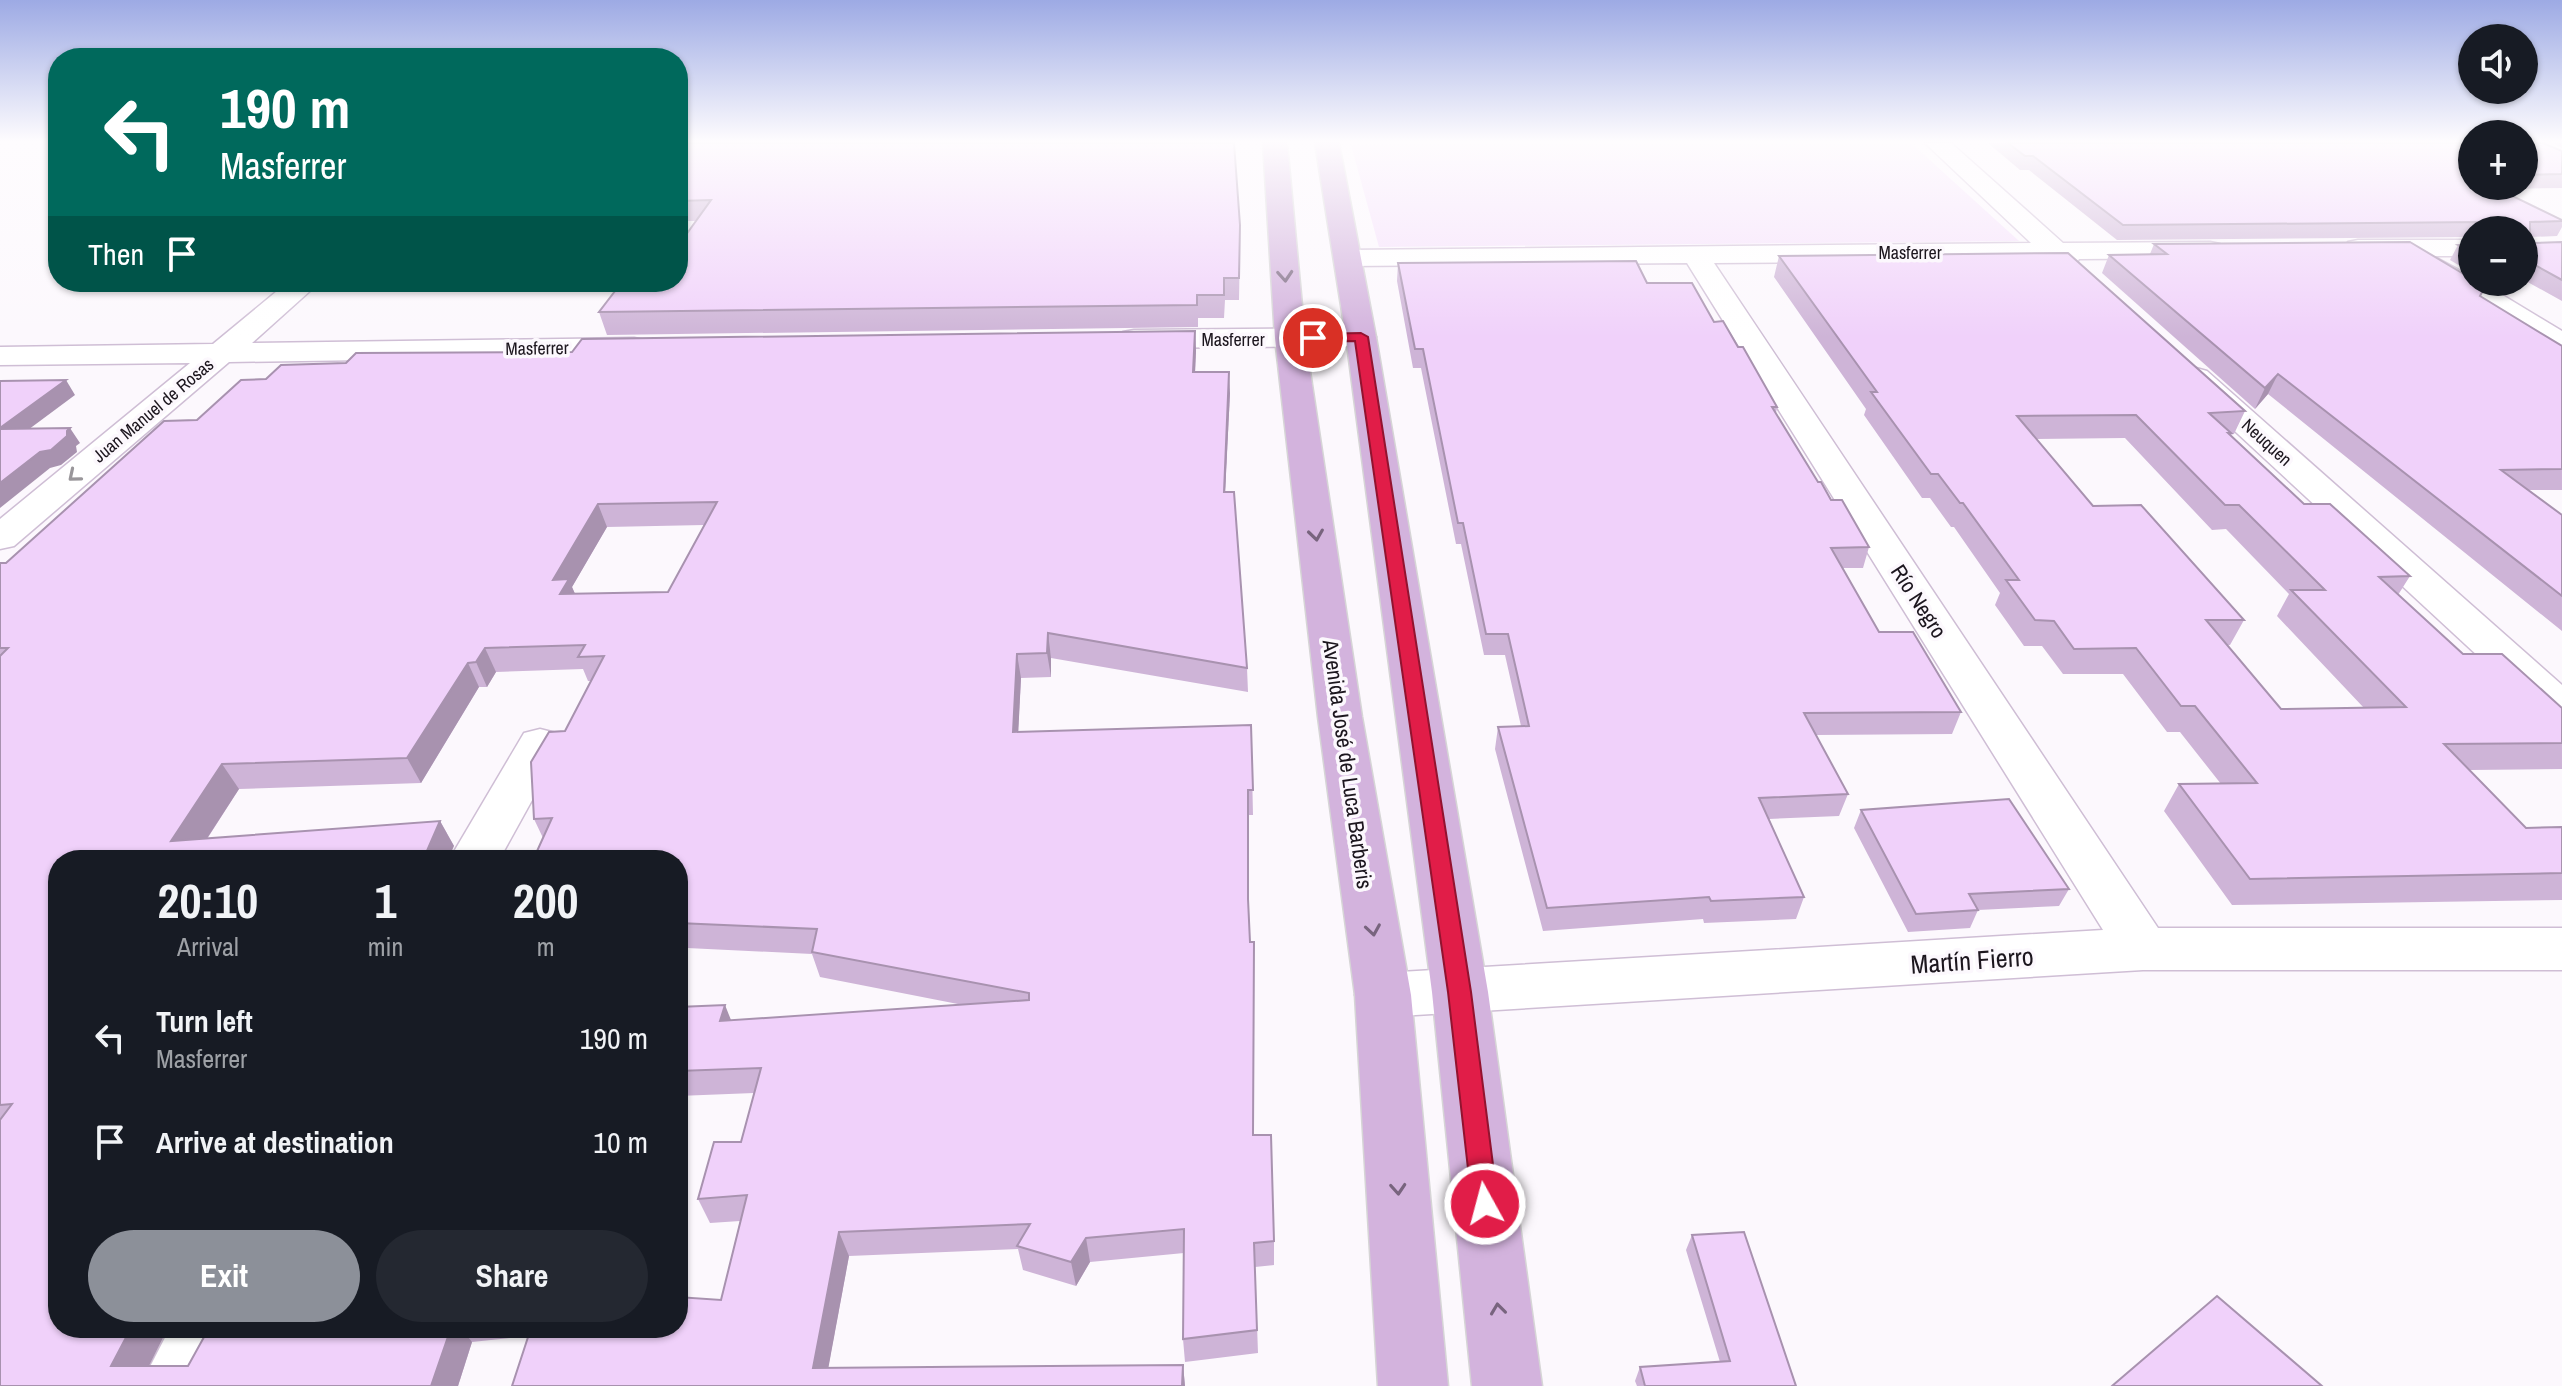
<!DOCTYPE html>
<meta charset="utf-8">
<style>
body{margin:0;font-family:"Archivo Narrow",sans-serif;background:#242831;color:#f1f3f6;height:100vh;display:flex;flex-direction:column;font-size:30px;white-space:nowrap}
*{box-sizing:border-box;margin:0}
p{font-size:26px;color:#9ea1a6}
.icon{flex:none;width:44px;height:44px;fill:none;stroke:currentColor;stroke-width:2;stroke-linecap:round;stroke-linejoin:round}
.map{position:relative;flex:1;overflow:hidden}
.sheet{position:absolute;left:48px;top:850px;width:640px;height:488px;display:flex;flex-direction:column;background:#171b24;border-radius:32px;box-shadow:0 2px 6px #0004}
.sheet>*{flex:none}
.hud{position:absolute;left:48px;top:48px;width:640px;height:244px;border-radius:32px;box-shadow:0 2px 6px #0004;background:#00695c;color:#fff;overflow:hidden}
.tools{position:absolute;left:2458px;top:24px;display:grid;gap:16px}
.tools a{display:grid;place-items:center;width:80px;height:80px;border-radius:50%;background:#171b24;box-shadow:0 2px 6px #0004;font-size:40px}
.pin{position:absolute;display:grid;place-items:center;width:68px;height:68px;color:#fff;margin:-34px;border:4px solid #fff;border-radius:50%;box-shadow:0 2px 8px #0007}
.me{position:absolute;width:88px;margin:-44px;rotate:353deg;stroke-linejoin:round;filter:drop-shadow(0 0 6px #0008)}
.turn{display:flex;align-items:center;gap:28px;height:168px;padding:0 40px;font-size:36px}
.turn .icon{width:104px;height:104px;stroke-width:2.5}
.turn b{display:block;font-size:56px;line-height:68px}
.then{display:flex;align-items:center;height:76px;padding:0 40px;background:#0003;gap:16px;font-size:30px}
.eta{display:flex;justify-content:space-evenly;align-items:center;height:136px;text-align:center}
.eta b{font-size:48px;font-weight:800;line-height:56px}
.primary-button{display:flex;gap:16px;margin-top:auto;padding:16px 40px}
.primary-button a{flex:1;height:92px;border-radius:48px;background:#8c9099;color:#fff;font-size:32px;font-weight:800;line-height:92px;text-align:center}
.primary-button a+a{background:#242831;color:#f1f3f6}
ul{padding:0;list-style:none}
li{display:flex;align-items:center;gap:24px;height:104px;padding:0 40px}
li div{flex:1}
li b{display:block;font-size:30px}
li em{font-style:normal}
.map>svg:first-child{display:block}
</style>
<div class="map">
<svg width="2562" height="1386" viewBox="0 0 2562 1386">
<rect width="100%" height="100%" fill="#fcf8fd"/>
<polygon fill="#f5e0fb" points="1532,143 1911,143 2019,241 1379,247 1351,145"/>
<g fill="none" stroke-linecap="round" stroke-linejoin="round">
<defs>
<g id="minor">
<polygon points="1925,143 1951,143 2063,243 2210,242 2220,244 2224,250 2220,256 2210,258 2079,259 2075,266 2065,268 2049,260 1714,263 2158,928 2562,928 2562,970 2143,970 1383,1017 1363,1011 1355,995 1363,979 1383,973 2103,930 1687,263 1348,266 1338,264 1334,258 1338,252 1348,250 2031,243"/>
<polygon points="2358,240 2472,240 2472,256 2433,256 2472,277 2472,282 2481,282 2562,331 2562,353 2551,351 2421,270 2417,264 2421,258 2429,256 2348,254 2344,248 2348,242"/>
<polygon points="288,282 320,282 252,343 634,338 645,340 650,347 645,354 634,356 229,362 14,546 0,549 0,519 190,363 0,365 0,347 213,344"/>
<polygon points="1361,328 1372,330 1376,337 1372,344 1361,346 1134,348 1123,346 1119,339 1123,332 1134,330"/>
<polygon points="2196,368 2207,371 2562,685 2562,724 2546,719 2185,385 2180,378 2185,371"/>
<polygon points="540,729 556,733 563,744 499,860 449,860 524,733"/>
<polygon points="170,1328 242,1328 213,1386 140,1386"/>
</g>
<g id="major">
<polygon points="1263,143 1287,143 1305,338 1362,717 1411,995 1448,1386 1378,1386 1355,995 1318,717 1275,338"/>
<polygon points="1315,143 1339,143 1376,337 1488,992 1542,1386 1472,1386 1432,992 1346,337"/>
</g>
</defs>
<use href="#minor" stroke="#cfbed5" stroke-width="3"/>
<use href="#major" stroke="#d6d5d6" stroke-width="3"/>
<use href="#minor" fill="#fff" fill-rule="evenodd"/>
<use href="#major" fill="#d3b3dd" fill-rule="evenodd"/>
</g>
<g fill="#ceb4d7" fill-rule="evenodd">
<polygon points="678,143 1240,246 1239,300 1225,300 1224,318 1198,318 1198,327 607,335 599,312 678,282 696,221 678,221"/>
<polygon points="1988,143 2472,143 2472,186 2524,186 2524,143 2562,151 2562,188 2502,189 2501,190 2562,220 2562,227 2557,236 2530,237 2530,240 2533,243 2562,242 2562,301 2524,280 2524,230 2472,230 2472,237 2117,240 2029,170 2020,170"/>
<polygon points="2553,143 2562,143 2562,148"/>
<polygon points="2154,244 2480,296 2562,346 2562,490 2529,490 2562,515 2562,631 2268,394 2255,409 2102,273 2109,255 2150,254"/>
<polygon points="2472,244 2472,273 2450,260 2458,245"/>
<path d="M1779,256L2245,411L2234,434L2230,435L2304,504L2410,576L2398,595L2463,654L2562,708V769L2470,770L2526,828L2562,827V900L2232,905L2164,811L2179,784H2221L2180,732H2167L2123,674H2063L2042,646H2024L1995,605L2000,593L1954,527H1951L1930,498H1922L1864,415L1866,409L1774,277ZM2125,438L2212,530L2226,529L2289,594L2277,616L2364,708L2281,709L2227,645H2230L2244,620L2093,506L2036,439Z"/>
<polygon points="1398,263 1647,283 1714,322 1738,347 1777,407 1776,413 1818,482 1869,547 1863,568 1843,568 1879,632 1961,712 1952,734 1816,735 1848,794 1839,816 1769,819 1804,897 1796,919 1704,923 1703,919 1543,931 1495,749 1498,727 1521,726 1505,655 1484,655 1461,544 1456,544 1421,368 1413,368 1397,281"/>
<path d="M1195,331L1196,351L1195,372L1230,393L1225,492L1247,668L1248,692L1051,658V677L1021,678L1018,732L1251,725L1253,815H1248L1249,912L1254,1135L1274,1241V1265L1255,1267L1258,1353L1185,1362L1183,1339L1184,1253L1090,1262L1076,1286L1023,1270L1018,1249L849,1256L828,1368L1183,1365L1185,1386H512L528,1336L472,1342L458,1386H0V563H6L197,420L266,379L346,363L572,352ZM704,525L668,592L575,594L572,587L607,527ZM583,669L588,681H591L565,731L534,819L543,838L678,860V976L687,948L812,954L820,977L963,1005L731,1021L678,1007V1096L754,1093L741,1142L698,1199L710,1223L740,1221L721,1300L678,1328H209L188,1366H149L58,860L454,846L440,821L207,839L239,789L421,783L479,687H487L496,672Z"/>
<polygon points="1861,810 2069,889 2059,906 1978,910 1970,928 1908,932 1854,828"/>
<polygon points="1692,1235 1796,1386 1637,1386 1635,1381 1640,1367 1720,1362 1686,1250"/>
</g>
<g fill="#a892af">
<polygon points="1195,331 1196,351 1194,394 1193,372"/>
<polygon points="1229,372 1230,393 1224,515 1224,492"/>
<polygon points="2278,374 2268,394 2255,409 2265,388"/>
<polygon points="66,380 75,395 9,444 0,428"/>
<polygon points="70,428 80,443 76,446 77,452 61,465 50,468 0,508 0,483"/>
<polygon points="598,504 607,527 572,587 579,603 563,603 553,580"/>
<polygon points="1048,633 1051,658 1051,677 1047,653"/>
<polygon points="485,648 496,672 487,687 476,662"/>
<polygon points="1017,654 1021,678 1017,757 1013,732"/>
<polygon points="468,663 479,687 421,783 407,758"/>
<polygon points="222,764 239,789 193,860 171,841"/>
<polygon points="440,821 454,846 448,860 423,860"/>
<polygon points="678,926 687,948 678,976"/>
<polygon points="725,1005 735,1030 720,1021"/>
<polygon points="839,1232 849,1256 825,1386 813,1368"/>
<polygon points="1086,1238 1090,1262 1076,1286 1071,1262"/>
<polygon points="131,1328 168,1328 139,1386 111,1366"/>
<polygon points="451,1328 461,1328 472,1342 458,1386 431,1386"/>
<polygon points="1183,1365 1185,1386 1182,1386"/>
</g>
<g fill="#f0d1fa" stroke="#a892af" stroke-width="2" fill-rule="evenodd">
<polygon points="678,143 1234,143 1240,225 1239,278 1224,278 1224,295 1197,295 1197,305 599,312 622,282 678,282 678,246 711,200 678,201"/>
<polygon points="2008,143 2472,143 2472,186 2492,186 2562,220 2562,221 2530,222 2530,240 2533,243 2562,242 2562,280 2524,259 2524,230 2483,230 2483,225 2480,222 2123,225 2033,156 2025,156"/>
<polygon points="2524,143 2543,143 2562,151 2562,174 2524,175"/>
<polygon points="2410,242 2472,279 2472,282 2476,282 2485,287 2480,296 2562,346 2562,469 2501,470 2562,515 2562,596 2278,374 2265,388 2109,255 2167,254 2154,244"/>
<polygon points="2472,244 2472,253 2458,245"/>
<path d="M2068,253L2245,411L2209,413L2231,433H2228L2304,504H2330L2410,576L2379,577L2463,654H2502L2562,708V743L2444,744L2526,828L2562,827V873L2250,879L2179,784L2257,783L2195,706H2181L2136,648L2074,649L2054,621L2035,620L2006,580H2019L1963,503H1960L1938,474H1931L1871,392H1877L1779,256ZM2136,415L2225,505H2239L2325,590H2291L2406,707L2281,709L2206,620H2244L2141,505L2093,506L2017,416Z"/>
<polygon points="1636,261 1647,283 1692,283 1714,322 1723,321 1738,347 1743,347 1777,407 1772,407 1818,482 1821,482 1831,500 1842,500 1869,547 1831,548 1879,632 1913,632 1961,712 1804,713 1848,794 1759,798 1804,897 1711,901 1709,897 1547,908 1498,727 1529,726 1508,634 1486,634 1463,523 1458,523 1423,349 1415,349 1398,263"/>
<path d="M1195,331L1193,372H1229L1224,492H1234L1247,668L1048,633L1047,653L1017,654L1013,732L1251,725L1253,790H1248V899L1250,942H1254L1253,1135H1271L1274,1241L1254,1243L1257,1330L1183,1339L1184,1229L1086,1238L1071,1262L1017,1246L1030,1224L839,1232L813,1368L1183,1365L1182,1386H512L531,1328H678V1297L721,1300L747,1195L698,1199L714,1142H741L761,1068L678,1071V1007L725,1005L720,1021L1029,1000V993L812,952L817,929L678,923V860H533L552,818L534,819L531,762L549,732L565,731L604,656L578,657L585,645L485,648L476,662L468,663L407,758L222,764L171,841L440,821L423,860H58V1328H131L111,1366H188L209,1328H451L431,1386H0V1120L12,1104L0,1105V656L8,648H0V563H6L164,421L197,420L241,380L266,379L281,365L346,363L356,353L572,352L582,339ZM717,502L668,592L560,594L569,579L553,580L598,504Z"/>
<polygon points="66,380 0,428 0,381"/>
<polygon points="70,428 67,431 67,436 51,450 40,452 0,483 0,429"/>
<polygon points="2009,799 2069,889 1969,894 1978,910 1916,914 1861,810"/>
<polygon points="1744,1232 1796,1386 1645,1386 1640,1367 1730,1361 1692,1235"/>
<polygon points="2217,1296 2322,1386 2112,1386"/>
</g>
<defs><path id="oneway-chevron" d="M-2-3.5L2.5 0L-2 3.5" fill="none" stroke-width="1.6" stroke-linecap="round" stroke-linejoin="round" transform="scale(2)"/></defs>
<g stroke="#78647e">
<use href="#oneway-chevron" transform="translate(1285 276) rotate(86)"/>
<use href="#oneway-chevron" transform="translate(1316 535) rotate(82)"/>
<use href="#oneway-chevron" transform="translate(1373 930) rotate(81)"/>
<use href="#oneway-chevron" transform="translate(1398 1189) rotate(86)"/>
<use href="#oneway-chevron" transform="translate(1498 1309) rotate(-97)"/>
</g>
<use stroke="#99969a" href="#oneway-chevron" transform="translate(74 476) rotate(140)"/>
<linearGradient id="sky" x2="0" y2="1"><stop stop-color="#9daae4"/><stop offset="0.42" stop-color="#fefcfe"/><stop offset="1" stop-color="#fefcfe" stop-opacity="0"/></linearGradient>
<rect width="2562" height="337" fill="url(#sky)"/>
<polygon fill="#e11d48" stroke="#92132f" stroke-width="2" points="1361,333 1368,337 1471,992 1498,1204 1495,1213 1485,1216 1476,1213 1472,1204 1448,992 1355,341 1313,342 1307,338 1313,334"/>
<g text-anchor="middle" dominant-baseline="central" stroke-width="7" stroke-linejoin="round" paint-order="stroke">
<g font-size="18" fill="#1c161e" stroke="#fcf8fd">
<text x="1910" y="252">Masferrer</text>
<text x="1233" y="339">Masferrer</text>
<text transform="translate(537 348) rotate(-1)">Masferrer</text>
<text transform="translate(153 410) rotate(-40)">Juan Manuel de Rosas</text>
<text transform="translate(2267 442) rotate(42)">Neuquen</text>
</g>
<g font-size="22" fill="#1c161e" stroke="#fcf8fd">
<text transform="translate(1919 601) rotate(57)">Río Negro</text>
<text transform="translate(1348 764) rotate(82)">Avenida José de Luca Barberis</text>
</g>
<g font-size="26" fill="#1c161e" stroke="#fcf8fd">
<text transform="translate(1972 960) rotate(-4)">Martín Fierro</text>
</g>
</g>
</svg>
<div class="tools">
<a><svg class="icon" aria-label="sound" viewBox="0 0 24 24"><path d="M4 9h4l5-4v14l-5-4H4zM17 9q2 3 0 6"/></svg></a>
<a>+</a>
<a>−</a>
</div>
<div class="pin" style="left:1313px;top:338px;background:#d93025"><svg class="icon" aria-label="arrive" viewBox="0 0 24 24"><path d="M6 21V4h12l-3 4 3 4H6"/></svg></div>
<svg class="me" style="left:1485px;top:1204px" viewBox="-20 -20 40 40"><circle r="17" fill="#e11d48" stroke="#fff" stroke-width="3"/><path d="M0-11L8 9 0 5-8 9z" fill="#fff"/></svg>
<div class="hud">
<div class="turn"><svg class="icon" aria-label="left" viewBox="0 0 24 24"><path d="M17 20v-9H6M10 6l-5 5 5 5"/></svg><div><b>190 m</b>Masferrer</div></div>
<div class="then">Then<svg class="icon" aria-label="arrive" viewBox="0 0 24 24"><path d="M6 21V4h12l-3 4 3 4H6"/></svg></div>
</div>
<section class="sheet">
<div class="eta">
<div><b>20:10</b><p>Arrival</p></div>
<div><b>1</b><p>min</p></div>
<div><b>200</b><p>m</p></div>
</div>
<ul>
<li><svg class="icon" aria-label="left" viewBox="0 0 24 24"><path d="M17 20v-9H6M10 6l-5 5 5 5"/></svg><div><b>Turn left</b><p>Masferrer</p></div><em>190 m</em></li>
<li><svg class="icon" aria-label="arrive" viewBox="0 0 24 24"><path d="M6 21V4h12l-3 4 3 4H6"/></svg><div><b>Arrive at destination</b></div><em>10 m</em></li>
</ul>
<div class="primary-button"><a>Exit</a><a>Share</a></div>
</section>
</div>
